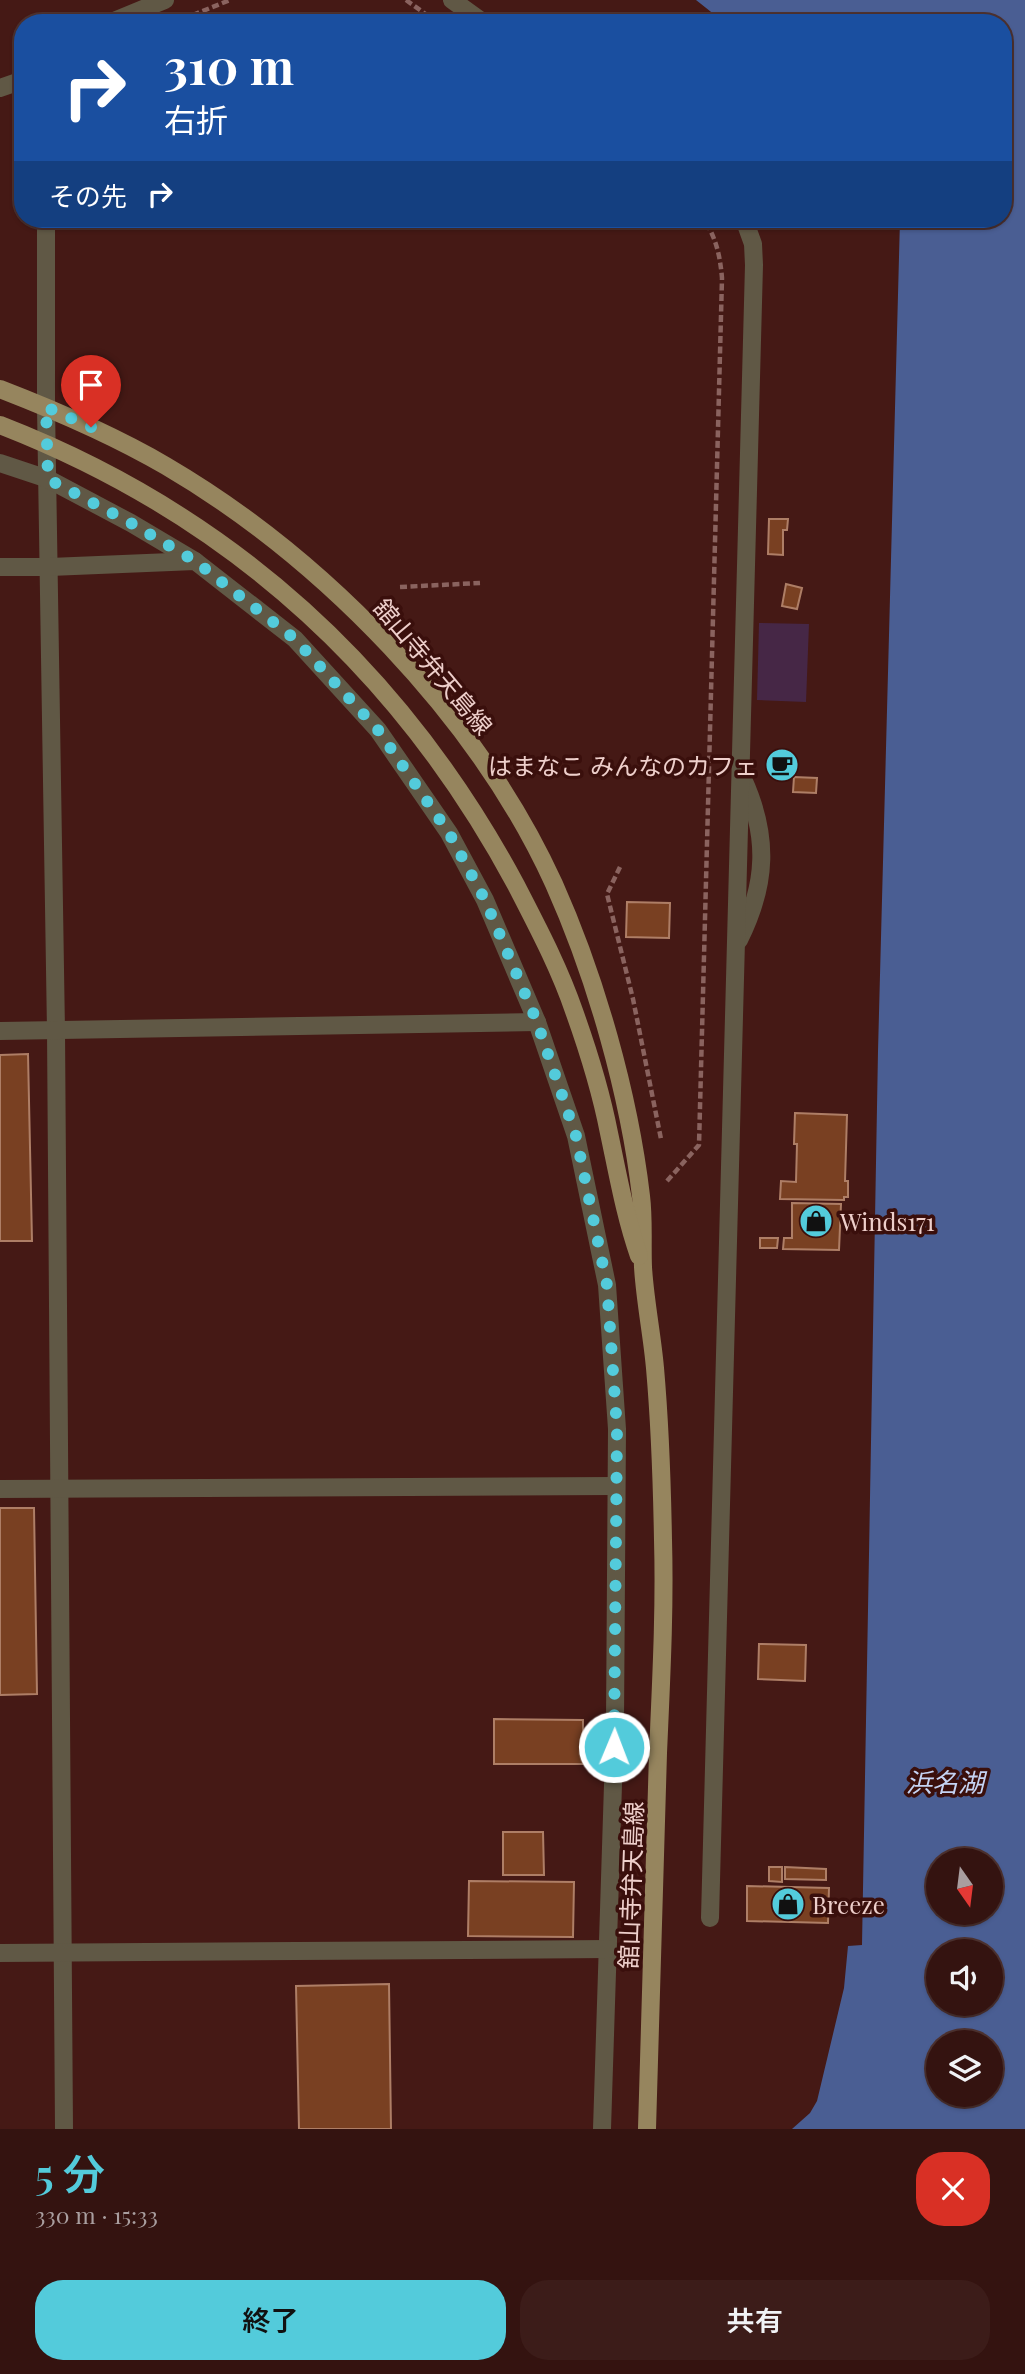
<!DOCTYPE html>
<html lang="ja">
<meta charset="utf-8">
<style>
body{margin:0;font-family:"Playfair Display","Noto Sans JP",serif;background:#3c1c19;color:#f1f3f6;height:100vh;display:flex;flex-direction:column;font-size:26px;white-space:nowrap}
*{box-sizing:border-box;margin:0}
p{font-size:23px;color:#a99e9f}
.icon{flex:none;width:38px;height:38px;fill:none;stroke:currentColor;stroke-width:2;stroke-linecap:round;stroke-linejoin:round}
.map{position:relative;height:2129px;overflow:hidden}
.drawer{display:flex;flex-direction:column;background:#341310;flex:1}
.drawer>*{flex:none}
.banner{position:absolute;left:14px;top:14px;width:998px;height:214px;border-radius:28px;box-shadow:0 2px 5px #0004,0 0 0 2px #4e3230;background:#1a4fa0;color:#fff;overflow:hidden}
.needle{width:46px;rotate:166deg}
.fabs{position:absolute;left:926px;top:1848px;display:grid;gap:14px}
.fabs a{display:grid;place-items:center;width:77px;height:77px;border-radius:50%;background:#341310;box-shadow:0 2px 5px #0004,0 0 0 2px #4e3230;font-size:35px}
.pin{position:absolute;display:grid;place-items:center;width:60px;height:60px;color:#fff;margin:-72px -30px;border-radius:50% 50% 50% 0;rotate:-45deg;box-shadow:0 0 7px #0007}
.pin .icon{rotate:45deg}
.me{position:absolute;width:77px;margin:-38px;rotate:1deg;stroke-linejoin:round;filter:drop-shadow(0 0 5px #0008)}
.turn{display:flex;align-items:center;gap:24px;height:147px;padding:0 35px;font-size:32px}
.turn .icon{width:91px;height:91px;stroke-width:2.5}
.turn b{display:block;font-size:49px;line-height:60px}
.then{display:flex;align-items:center;height:66px;padding:0 35px;background:#0003;gap:14px;font-size:26px}
.round{display:grid;place-items:center;flex:none;width:74px;height:74px;border-radius:28px;background:#3c1c19}
.head{display:flex;align-items:center;justify-content:space-between;height:119px;padding:0 35px}
h1{font-size:42px;font-weight:600;line-height:52px;color:#53cbdb}
.primary-button{display:flex;gap:14px;margin-top:auto;padding:14px 35px}
.primary-button a{flex:1;height:80px;border-radius:28px;background:#53cbdb;color:#111;font-size:28px;font-weight:600;line-height:80px;text-align:center}
.primary-button a+a{background:#3c1c19;color:#f1f3f6}
.map>svg:first-child{display:block}
</style>
<div class="map">
<svg width="1025" height="2129" viewBox="0 0 1025 2129">
<rect width="100%" height="100%" fill="#451915"/>
<polygon fill="#462746" points="759,623 809,624 806,702 757,700"/>
<path fill="#4a5e93" fill-rule="evenodd" d="M696,0H1025V2129H792L810,2113L817,2101L844,1988L848,1946L862,1945L878,1051L900,219H1003V23H725ZM938,1860H990V1913H938ZM938,1951H990V2004H938ZM938,2042H990V2095H938Z"/>
<g fill="#794022" stroke="#ae7e66" stroke-width="2">
<polygon points="769,519 788,519 787,530 783,530 783,555 768,554"/>
<polygon points="786,584 802,588 797,609 782,606"/>
<polygon points="775,754 789,754 789,777 774,777"/>
<polygon points="794,777 817,778 816,793 793,792"/>
<polygon points="627,902 670,903 669,938 626,937"/>
<polygon points="28,1054 32,1241 0,1241 0,1055"/>
<polygon points="795,1113 847,1115 845,1181 848,1181 848,1197 844,1197 844,1200 780,1199 781,1181 796,1182 797,1144 794,1144"/>
<polygon points="792,1203 841,1204 839,1250 783,1249 784,1238 792,1238"/>
<polygon points="760,1238 778,1238 777,1248 760,1248"/>
<polygon points="0,1508 34,1508 37,1694 0,1695"/>
<polygon points="759,1644 806,1645 805,1681 758,1679"/>
<polygon points="494,1719 583,1720 583,1764 494,1764"/>
<polygon points="503,1832 543,1832 544,1875 503,1875"/>
<polygon points="769,1867 782,1867 782,1882 769,1881"/>
<polygon points="785,1867 826,1869 826,1880 785,1879"/>
<polygon points="469,1881 574,1882 573,1937 468,1936"/>
<polygon points="747,1886 829,1888 828,1923 747,1921"/>
<polygon points="389,1984 391,2129 299,2129 296,1986"/>
</g>
<g fill="none" stroke-linecap="round" stroke-linejoin="round">
<g stroke="#8a635f" stroke-width="4.5" stroke-dasharray="7 3.5" stroke-linecap="butt">
<polyline points="406,0 434,20"/>
<polyline points="183,19 230,0"/>
<polyline points="400,587 480,583"/>
<polyline points="620,867 607,894 633,999 661,1139"/>
<path d="M667,1181L699,1145L722,278C720,255 716,238 704,219"/>
</g>
<g stroke="#605845" stroke-width="18">
<polyline points="452,0 484,23"/>
<polyline points="109,23 165,0"/>
<polyline points="0,88 23,80"/>
<polyline points="46,219 46,407 56,1031 64,2129"/>
<polyline points="0,463 48,479 131,523 195,561"/>
<polyline points="0,567 50,567 195,561 295,639 378,730 449,833 485,900 537,1022 576,1136 607,1285 617,1429 615,1722 602,2129"/>
<path d="M739,940C767,884 769,836 743,779"/>
<polyline points="0,1031 537,1022"/>
<polyline points="0,1489 615,1486"/>
<polyline points="710,1918 754,265 753,244 744,219"/>
<polyline points="0,1953 609,1949"/>
</g>
<g stroke="#96855e" stroke-width="18">
<path d="M0,389C57,411 113,435 166,466C323,558 478,717 554,884C596,978 629,1094 641,1196C644,1220 642,1243 643,1267C645,1301 652,1334 655,1368C660,1425 662,1483 663,1540C665,1611 661,1683 658,1753C655,1879 651,2004 647,2129"/>
<path d="M0,425C229,514 400,669 516,885C537,926 559,967 574,1011C588,1050 601,1092 609,1133C618,1175 625,1216 639,1256"/>
</g>
</g>
<g fill="none" stroke-linecap="round" stroke-linejoin="round">
<polyline stroke="#53cbdb" stroke-width="12" stroke-dasharray="0 21.6" points="91,427 46,407 48,479 131,523 195,561 295,639 378,730 449,833 485,900 537,1022 576,1136 607,1285 617,1429 614,1747"/>
</g>
<defs>
<symbol id="cafe-disc" viewBox="-11 -11 22 22"><circle r="9.5" fill="#53cbdb" stroke="#3a0f0c"/><path d="M-5.5-4.5H6V0H3Q3 3.5 0 3.5H-2.5Q-5.5 3.5-5.5 0ZM3-3.2v2h1.7v-2ZM-6 4.5H4V6H-6Z" fill="#111"/></symbol>
<symbol id="shop-disc" viewBox="-11 -11 22 22"><circle r="9.5" fill="#53cbdb" stroke="#3a0f0c"/><path d="M-5-2.5h2.3a2.7 3.5 0 0 1 5.4 0H5L5.5 6h-11ZM-1.5-2.5h3a1.5 2.3 0 0 0-3 0Z" fill="#111"/></symbol>
</defs>
<g fill-rule="evenodd">
<use href="#cafe-disc" x="763" y="746" width="38" height="38"/>
<use href="#shop-disc" x="797" y="1202" width="38" height="38"/>
<use href="#shop-disc" x="769" y="1885" width="38" height="38"/>
</g>
<g text-anchor="middle" dominant-baseline="central" stroke-width="7" stroke-linejoin="round" paint-order="stroke">
<g font-size="24" fill="#eecfcb" stroke="#3a0f0c">
<text transform="translate(434 666) rotate(50)">舘山寺弁天島線</text>
<text transform="translate(630 1885) rotate(-88)">舘山寺弁天島線</text>
</g>
<g font-size="24" fill="#eecfcb" stroke="#3a0f0c" text-anchor="start">
<text x="758" y="765" text-anchor="end">はまなこ みんなのカフェ</text>
<text x="840" y="1221">Winds171</text>
<text x="812" y="1904">Breeze</text>
</g>
<g font-size="26" font-style="italic" fill="#c5d3f3" stroke="#3a0f0c">
<text x="945" y="1781">浜名湖</text>
</g>
</g>
</svg>
<div class="fabs">
<a><svg class="needle" viewBox="-14 -14 28 28"><path d="M0-13l5 13h-10z" fill="#e53935"/><path d="M0 13l5-13h-10z" fill="#a99e9f"/></svg></a>
<a><svg class="icon" aria-label="sound" viewBox="0 0 24 24"><path d="M4 9h4l5-4v14l-5-4H4zM17 9q2 3 0 6"/></svg></a>
<a><svg class="icon" aria-label="layers" viewBox="0 0 24 24"><path d="M12 4l9 5-9 5-9-5zM3 14l9 5 9-5"/></svg></a>
</div>
<div class="pin" style="left:91px;top:427px;background:#d93025"><svg class="icon" aria-label="arrive" viewBox="0 0 24 24"><path d="M6 21V4h12l-3 4 3 4H6"/></svg></div>
<svg class="me" style="left:614px;top:1747px" viewBox="-20 -20 40 40"><circle r="17" fill="#53cbdb" stroke="#fff" stroke-width="3"/><path d="M0-11L8 9 0 5-8 9z" fill="#fff"/></svg>
<div class="banner">
<div class="turn"><svg class="icon" aria-label="right" viewBox="0 0 24 24"><path d="M7 20v-9h11M14 6l5 5-5 5"/></svg><div><b>310 m</b>右折</div></div>
<div class="then">その先<svg class="icon" aria-label="right" viewBox="0 0 24 24"><path d="M7 20v-9h11M14 6l5 5-5 5"/></svg></div>
</div>
</div>
<section class="drawer">
<div class="head"><div><h1>5 分</h1><p>330 m · 15:33</p></div><a class="round" style="background:#d93025;color:#fff"><svg class="icon" aria-label="close" viewBox="0 0 24 24"><path d="M6 6l12 12M18 6L6 18"/></svg></a></div>
<div class="primary-button"><a>終了</a><a>共有</a></div>
</section>
